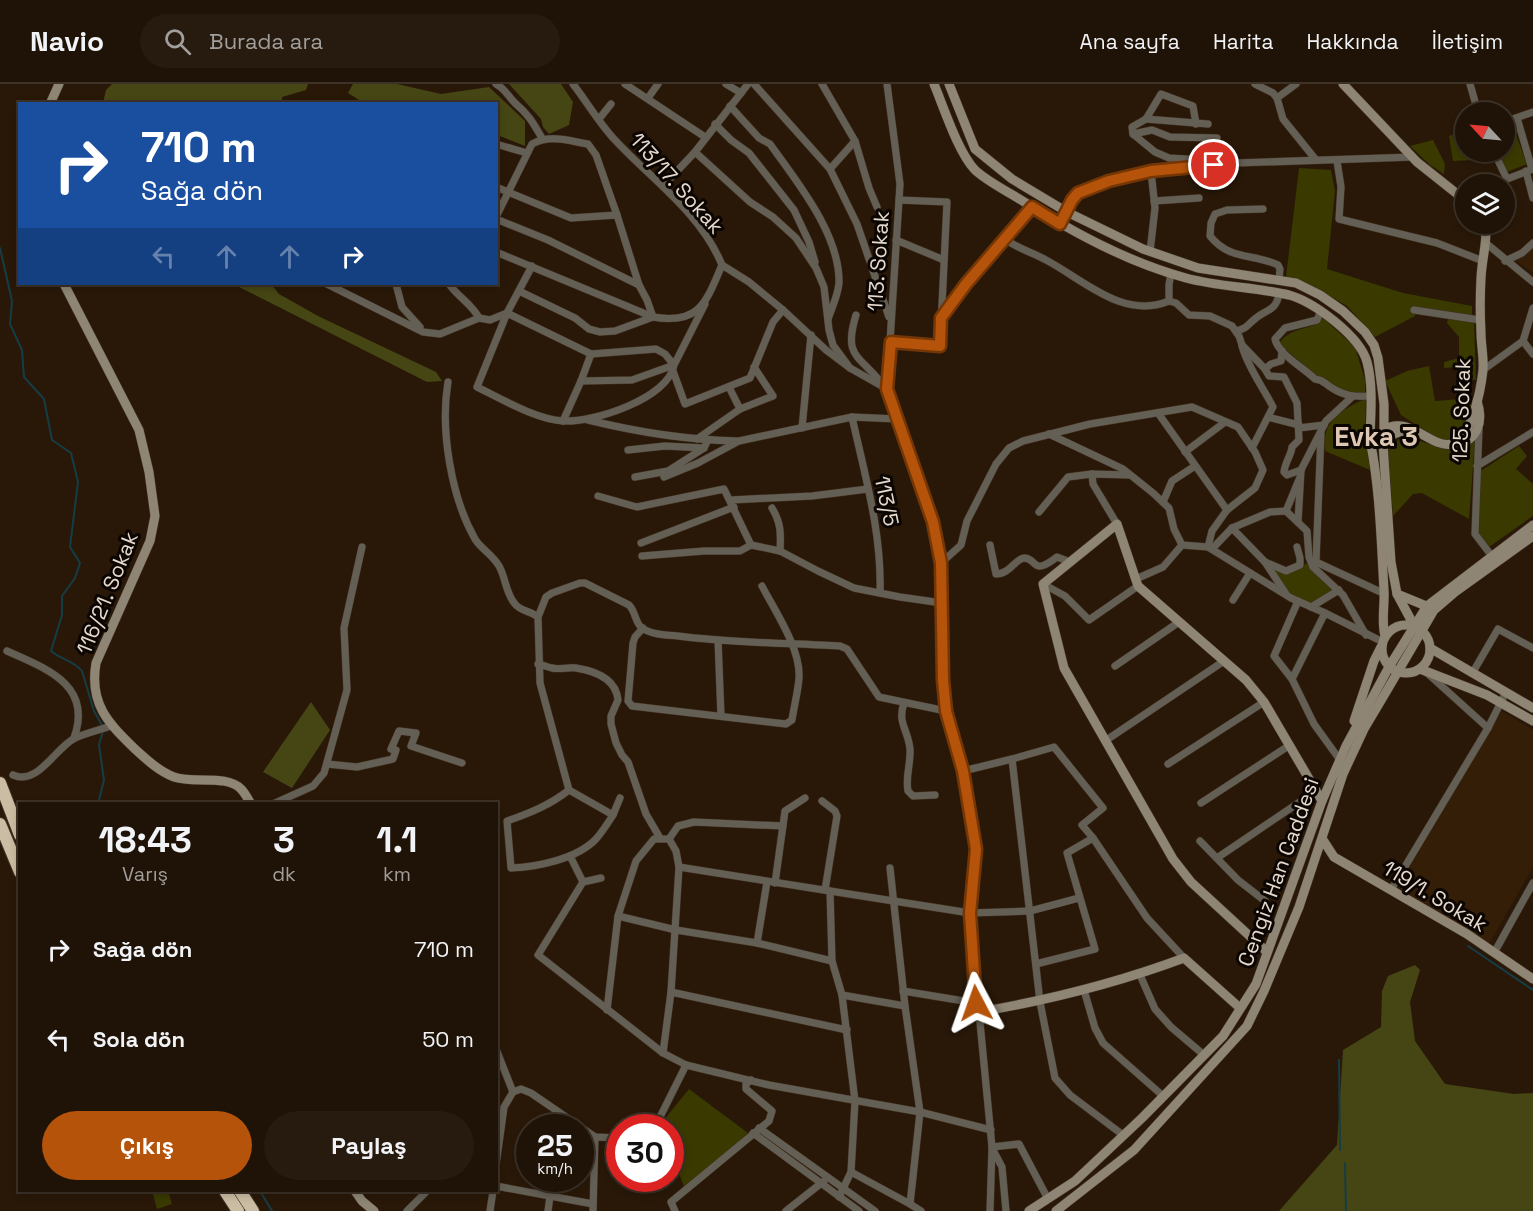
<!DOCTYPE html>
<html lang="tr">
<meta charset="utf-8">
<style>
body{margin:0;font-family:"Space Grotesk",sans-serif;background:#271b10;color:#f1f3f6;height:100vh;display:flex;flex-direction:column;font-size:22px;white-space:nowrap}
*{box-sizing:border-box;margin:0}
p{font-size:20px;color:#a19e9b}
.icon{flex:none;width:33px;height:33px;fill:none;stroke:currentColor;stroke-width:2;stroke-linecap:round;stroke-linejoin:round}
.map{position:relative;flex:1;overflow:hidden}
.details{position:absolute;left:18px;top:718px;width:480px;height:390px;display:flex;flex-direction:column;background:#1f1206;border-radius:0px;box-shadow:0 3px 9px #0003,0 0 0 2px #3c3228}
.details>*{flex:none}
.guide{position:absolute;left:18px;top:18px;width:480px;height:183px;border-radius:0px;box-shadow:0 3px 9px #0003,0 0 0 2px #3c3228;background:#1a4fa0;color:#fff;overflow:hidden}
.needle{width:39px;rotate:296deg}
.buttons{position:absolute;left:1455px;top:18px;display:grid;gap:12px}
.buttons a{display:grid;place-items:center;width:60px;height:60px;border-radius:50%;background:#1f1206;box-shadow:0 3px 9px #0003,0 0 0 2px #3c3228;font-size:30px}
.speed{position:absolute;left:516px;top:1030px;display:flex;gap:12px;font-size:30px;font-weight:700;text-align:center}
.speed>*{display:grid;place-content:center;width:78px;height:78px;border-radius:50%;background:#1f1206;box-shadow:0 3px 9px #0003,0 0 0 2px #3c3228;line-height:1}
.speed small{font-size:15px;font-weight:400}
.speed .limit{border:9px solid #d22;background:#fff;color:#111}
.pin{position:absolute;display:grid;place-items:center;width:51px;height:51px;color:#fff;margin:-26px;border:3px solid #fff;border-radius:50%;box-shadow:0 2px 6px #0007}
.me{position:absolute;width:66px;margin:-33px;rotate:356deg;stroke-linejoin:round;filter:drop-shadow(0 0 4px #0008)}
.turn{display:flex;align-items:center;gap:21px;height:126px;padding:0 24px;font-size:27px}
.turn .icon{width:78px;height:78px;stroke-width:2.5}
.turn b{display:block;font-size:42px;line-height:51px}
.lanes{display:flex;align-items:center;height:57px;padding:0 24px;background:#0003;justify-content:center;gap:30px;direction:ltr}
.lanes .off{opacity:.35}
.eta{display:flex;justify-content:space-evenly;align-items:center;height:102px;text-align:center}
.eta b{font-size:36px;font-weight:800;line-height:42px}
.action{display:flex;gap:12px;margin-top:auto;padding:12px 24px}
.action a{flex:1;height:69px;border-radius:36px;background:#b45309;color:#fff;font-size:24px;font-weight:800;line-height:69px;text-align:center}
.action a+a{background:#271b10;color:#f1f3f6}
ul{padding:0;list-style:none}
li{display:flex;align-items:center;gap:18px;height:90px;padding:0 24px}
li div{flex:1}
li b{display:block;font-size:22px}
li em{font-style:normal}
header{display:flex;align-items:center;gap:36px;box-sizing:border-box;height:84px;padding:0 30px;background:#1f1206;border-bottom:2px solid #3c3228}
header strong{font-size:28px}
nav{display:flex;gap:33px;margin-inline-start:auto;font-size:21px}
.search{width:420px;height:54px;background:#271b10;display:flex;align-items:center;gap:15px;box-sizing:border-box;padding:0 21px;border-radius:33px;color:#a19e9b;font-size:22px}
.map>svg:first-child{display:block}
</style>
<header>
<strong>Navio</strong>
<div class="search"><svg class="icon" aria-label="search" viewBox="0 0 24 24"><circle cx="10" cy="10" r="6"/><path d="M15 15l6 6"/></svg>Burada ara</div>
<nav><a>Ana sayfa</a><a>Harita</a><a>Hakkında</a><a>İletişim</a></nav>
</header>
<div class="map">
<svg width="1533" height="1127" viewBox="0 0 1533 1127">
<rect width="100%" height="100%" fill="#291808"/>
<g fill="#341e07">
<polygon points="1533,163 1533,189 1516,177"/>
<polygon points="1502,627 1533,646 1533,783 1489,860 1397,805"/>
</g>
<g fill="#393900">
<polygon points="1512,40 1527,80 1507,88 1498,68 1504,68 1505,42"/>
<polygon points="1465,47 1466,68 1491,68 1494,75 1453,77 1449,52"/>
<polygon points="1433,56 1445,80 1444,90 1430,81 1410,62"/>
<polygon points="1299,84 1331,86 1335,107 1327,185 1403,209 1472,222 1472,233 1416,224 1415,232 1375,253 1347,222 1328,211 1286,193"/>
<path d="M1323,234L1355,263L1365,296V310C1360,310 1355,311 1350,310C1327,304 1297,275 1279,259C1294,240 1312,248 1323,234Z"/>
<polygon points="1448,235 1474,237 1476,296 1463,295 1461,283 1444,284 1444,278 1459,274 1459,253 1447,239"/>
<polygon points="1429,282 1435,317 1461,315 1475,318 1461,351 1452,356 1445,358 1435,353 1401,331 1385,297 1407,287"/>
<path d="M1366,315L1365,352L1370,386L1325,367C1325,361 1324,354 1326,348C1331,332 1351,320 1366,315Z"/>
<path d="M1403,351C1427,358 1453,375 1475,357L1469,435L1422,409L1413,410L1393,432L1388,366Z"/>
<polygon points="1519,362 1527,372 1516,385 1533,400 1533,432 1489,463 1477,447 1479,388"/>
<polygon points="1307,479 1334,507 1309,519 1289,510 1272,485 1291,489"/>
<polygon points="689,1005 748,1049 685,1105 671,1069 670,1044 661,1044 663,1037"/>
<polygon points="152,1107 168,1107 172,1120 157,1125"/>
</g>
<g fill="#454613">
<polygon points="112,0 308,0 306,6 282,13 282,19 103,19 106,6"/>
<polygon points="353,0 397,0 441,10 489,3 525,37 525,62 497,51 496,20 364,19 348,9"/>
<polygon points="509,0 561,0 573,18 569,41 549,50 543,43 541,35"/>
<polygon points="233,200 271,200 279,210 318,232 436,288 442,297 427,298"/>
<polygon points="311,618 330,646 292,704 263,688"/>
<polygon points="1415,881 1420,886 1410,918 1415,957 1445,1000 1514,1010 1533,1009 1533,1127 1279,1127 1337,1061 1343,966 1381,943 1382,907 1388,892"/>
</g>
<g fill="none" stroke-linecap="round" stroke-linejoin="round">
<g stroke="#153d46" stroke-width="2">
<path d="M0,164L12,217L10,240L22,266L24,293L44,315L52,356L71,369L78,398L70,463L80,479L75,494L62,512V531L51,567C60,575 74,577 82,587L94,627L103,643"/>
<polyline points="98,720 104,696 99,661 103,647"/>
<polyline points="1468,862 1533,906"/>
<polyline points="1339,976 1340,1066"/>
<polyline points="1345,1079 1346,1127"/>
<polyline points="260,1107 272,1127"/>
</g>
<defs>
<g id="street">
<path d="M496,0C506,5 508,13 516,20C530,32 533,39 542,54"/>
<polyline points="625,0 705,53"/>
<polyline points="726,0 741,9"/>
<polyline points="754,0 830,85 857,140 889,233"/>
<polyline points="822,0 855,57 869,104 877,123"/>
<polyline points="887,0 900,100 887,305 933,438 941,479 943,595 946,627 963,687 976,765 970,829 976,919 979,928 992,1063 990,1127"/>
<polyline points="1255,0 1273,9 1277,14"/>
<polyline points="1296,0 1277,14 1283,35 1316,76"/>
<polyline points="1470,0 1478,28"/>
<polyline points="648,14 658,0"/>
<path d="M730,22L759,54L770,60C797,98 840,150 839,199C838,211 832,224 828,235"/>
<polyline points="1517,34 1532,85"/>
<polyline points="599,35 611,20"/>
<polyline points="1146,35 1208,40"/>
<polyline points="1504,38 1533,28"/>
<polyline points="715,40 731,56 749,69 794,126 809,158 815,178"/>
<polyline points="1196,40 1193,22 1161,10 1146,35 1132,43 1133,50 1155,68 1169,74 1220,77"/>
<polyline points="1133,50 1152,46 1170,53 1217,54"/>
<polyline points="496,60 527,69"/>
<polyline points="695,68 750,118 773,133 796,154 816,184 824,203 829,246 833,261 850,284"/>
<polyline points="1494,68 1507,95"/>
<polyline points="1337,77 1341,103 1339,135 1437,159 1483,177"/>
<polyline points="830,85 855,57"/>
<polyline points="1526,87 1533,114"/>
<polyline points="1499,100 1507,95 1533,85"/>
<polyline points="663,102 695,68 748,0"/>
<polyline points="496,103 571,134 617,131"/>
<polyline points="1154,117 1199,114"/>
<path d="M1263,125L1227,126L1215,130L1211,139L1210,152C1230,177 1253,169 1278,181L1280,185L1279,196"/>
<polyline points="1067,128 1072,116 1078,109 1109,97 1151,87 1237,79 1413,73"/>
<path d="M496,133L532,60C550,50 569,57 588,60L596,71L617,131L639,201L647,216L653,233L615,247L600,248L589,245L575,234L519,207"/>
<polyline points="496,135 548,156 639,201"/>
<path d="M1005,155C1018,165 1032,168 1046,176C1084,196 1123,236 1169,217"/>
<polyline points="896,156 944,176"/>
<polyline points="1487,160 1533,198"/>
<path d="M496,168L653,233C700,241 706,218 722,181C701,129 651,95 615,56C599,39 587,18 573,0"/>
<polyline points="1150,168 1155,124 1151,87"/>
<polyline points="1505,177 1522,169 1533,159"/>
<polyline points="722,181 749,198 783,226 826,266 850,284 887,305"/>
<path d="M1171,189L1169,201V217L1176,219L1189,231L1210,232L1232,242L1239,252L1242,261L1265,285L1269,292L1284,293L1297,319L1299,356L1292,363C1291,372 1285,378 1284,388L1287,391L1301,386"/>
<polyline points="327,200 423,248 440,250 479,234 490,236 507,229 532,182"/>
<polyline points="396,200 402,223 420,243"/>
<path d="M449,200C458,213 472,220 479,234"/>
<polyline points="1533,224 1523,257 1533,270"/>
<polyline points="1414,226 1480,236"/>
<path d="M1321,227L1317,236L1285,244L1275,255C1278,270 1304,284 1315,295C1324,296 1325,300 1332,304C1344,312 1356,313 1370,312"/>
<path d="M856,231C843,274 859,270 883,301"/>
<polyline points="941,234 966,200 1032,123"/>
<path d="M1236,247C1248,244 1247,241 1256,234C1267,225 1276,227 1279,210"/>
<polyline points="891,258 940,262 947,118 899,116"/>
<path d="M1242,262C1248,284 1263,303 1273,323L1252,364"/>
<polyline points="1265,285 1271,280 1281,277 1282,267"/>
<polyline points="1483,286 1523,257"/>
<polyline points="673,287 685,320 750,294 773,238 783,226"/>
<path d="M581,297L632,296L674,281L665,270L656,265L591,270L507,229L477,303C502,315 535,335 563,337C593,339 669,314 674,281L705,220"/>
<path d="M448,298C440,345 451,413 475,455C481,465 492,470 499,482C506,494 505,508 515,520C520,527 531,527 538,533L540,599L569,706"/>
<polyline points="729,303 740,325"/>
<polyline points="1158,329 1227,426"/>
<path d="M852,333C865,392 882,449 880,509"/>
<polyline points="1268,333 1299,341"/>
<path d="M588,336C637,348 687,356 737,357"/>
<polyline points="563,337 581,297 591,270"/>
<polyline points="802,344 811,251"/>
<polyline points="1299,344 1324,341"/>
<polyline points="1479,345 1475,450 1491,471"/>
<polyline points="1321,349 1316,478 1385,510"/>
<polyline points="1049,350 1123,385 1153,409 1169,424 1174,445 1182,461 1208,463 1291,514 1325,529 1383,558"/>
<polyline points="697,355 740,325 773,312 754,283"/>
<polyline points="628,366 665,362 704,364"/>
<polyline points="1185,368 1225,338"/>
<polyline points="1477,382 1533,348"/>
<polyline points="1092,390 1093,400 1117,440"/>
<polyline points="635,393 668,387 704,364 708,356"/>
<polyline points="664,393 698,379 739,357 852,333 897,335"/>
<polyline points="598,412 637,423 724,405 751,461"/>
<polyline points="731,416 812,412 868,405"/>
<polyline points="1163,418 1172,397 1195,382"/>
<path d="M772,424C781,439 781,449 780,467"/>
<polyline points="1286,427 1300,393"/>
<polyline points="1039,428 1068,393 1092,390 1129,391"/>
<polyline points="1298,438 1301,386 1326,337 1352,313"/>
<polyline points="1232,444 1265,478 1286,510"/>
<polyline points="641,459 734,423"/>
<path d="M990,461L996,490C1010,490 1015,475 1024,474C1038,474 1031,493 1057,473L1070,478"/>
<polyline points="1212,465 1232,444 1270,428 1286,427 1307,447 1309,473 1313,483"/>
<polyline points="642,472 704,467 740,467 751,461 780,467 818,487 854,504 900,513 942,519"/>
<polyline points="1265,478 1286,487 1300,481 1300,474 1297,463"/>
<polyline points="941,479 961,461 967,437 996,380 1009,364 1023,357 1090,340 1192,323 1238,343 1255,368 1263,386 1255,404 1227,426 1212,447 1208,463"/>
<polyline points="1315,480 1313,483 1343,511 1366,551"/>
<polyline points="1136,495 1163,483 1182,461"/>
<polyline points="1043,500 1065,512 1089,536 1138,502"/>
<polyline points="1233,516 1250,489"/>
<polyline points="1311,523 1339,506"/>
<polyline points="1325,529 1292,595 1314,640 1340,676"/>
<path d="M538,533L546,513L552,509L580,499H585L629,521C636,528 635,539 642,544C652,551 667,551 678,552C732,559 786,559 840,562L847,565L879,613L946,627"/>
<path d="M643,544L635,553L633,559L628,617L632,622L786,640L792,636C794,622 798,608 799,594C801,565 775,527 762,502"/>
<polyline points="718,556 721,632"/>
<path d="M7,567C47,585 93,601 74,654"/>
<path d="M538,580C543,581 547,583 552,584C560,586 568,583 576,584C595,587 616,595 618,616L611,632V640L616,659L622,671L628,678L646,730L660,754"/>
<polyline points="1115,582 1179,538"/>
<polyline points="1426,588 1488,644"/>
<polyline points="1473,588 1498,545 1533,564"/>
<polyline points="1292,595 1274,572 1298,517"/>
<path d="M904,619C897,639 908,645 910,665C911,680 905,693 908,707L913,712L935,711"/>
<polyline points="1105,657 1224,577"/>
<polyline points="1012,675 1054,663 1103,724 1082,741 1093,754"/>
<polyline points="327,680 357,683 393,675 396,666 391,665 399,647 416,649 411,662 462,679"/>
<polyline points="1168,680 1264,618"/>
<polyline points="963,687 1012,675 1040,918 1055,994 1070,1011 1123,1051"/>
<path d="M13,691C38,702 55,664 75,654C86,649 99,646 111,642"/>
<path d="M569,706L613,731C608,739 602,748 596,755C577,775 537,783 511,784L507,737C530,729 550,721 569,706Z"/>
<polyline points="822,717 835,727 837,732 825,806"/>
<polyline points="1201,719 1290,661"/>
<polyline points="273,720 313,702 324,689 347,606 344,544 362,463"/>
<polyline points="613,731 620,714"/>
<polyline points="669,755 678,742 694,738 783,742"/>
<polyline points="1200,757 1238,796 1265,817"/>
<polyline points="570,772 583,798"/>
<polyline points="1217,774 1316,707"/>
<polyline points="679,783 830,807 832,877 842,911 855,1017 851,1088 839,1113"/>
<polyline points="890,784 905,922 920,1028 910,1120 921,1127"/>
<polyline points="601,794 583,798 538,871 663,969 686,981 769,1001 920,1028 991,1046"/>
<polyline points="775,799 785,727 805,714"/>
<polyline points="1391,806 1488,644 1506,608"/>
<polyline points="830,807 970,829 1030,827 1079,814"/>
<polyline points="618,832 676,846 757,859 832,877"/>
<polyline points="757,859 767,798"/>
<polyline points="1494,869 1533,799"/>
<polyline points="1036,880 1095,865 1067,769 1093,754 1147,834 1184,874"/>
<polyline points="1140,891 1155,925 1171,943 1204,971"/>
<polyline points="1084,906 1095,944 1103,959 1163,1012"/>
<polyline points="903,907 976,919"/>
<polyline points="671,908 847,946"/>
<polyline points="842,911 905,922"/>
<polyline points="607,926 618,832 636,777 654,755 669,755 676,767 679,783 671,908 663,969"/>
<polyline points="496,965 513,1008"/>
<polyline points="647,1044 660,1033 686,981"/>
<polyline points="759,1044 875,1127"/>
<polyline points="753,1049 859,1127"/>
<polyline points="992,1063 1019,1060 1048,1115"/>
<polyline points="993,1066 1002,1083 1006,1127"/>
<polyline points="496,1081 504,1023 513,1008 521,1005 531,1009 595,1053 620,1054"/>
<polyline points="851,1088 910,1120"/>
<polyline points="496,1102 593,1120"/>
<polyline points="407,1127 427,1107"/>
<polyline points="490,1127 493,1107"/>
<polyline points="548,1127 550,1112"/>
<polyline points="593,1127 595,1053"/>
<polyline points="675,1127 671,1118 769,1037 772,1027 746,1005 746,1000 751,996"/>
<polyline points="786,1127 824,1097"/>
</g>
<g id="secondary">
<path d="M934,0C944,24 958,68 975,86C988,98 1007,107 1021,116C1073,148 1127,178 1186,194C1219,203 1255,203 1289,211C1314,218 1360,252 1367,278C1373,300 1371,328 1370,351"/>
<path d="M949,0L975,65L1012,95L1067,128L1143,165L1198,184L1296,199L1320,211L1343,227L1365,248L1374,261L1378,274L1384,320V346C1409,330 1431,365 1452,360C1472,355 1481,304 1483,286C1484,274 1481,261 1481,249C1480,231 1480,212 1481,194C1482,174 1487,161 1486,140"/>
<polyline points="1343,0 1417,78 1466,117"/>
<polyline points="50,20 59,0"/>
<path d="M64,200L139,346L149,388L155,432L150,457L96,579C89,620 108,639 136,666C147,676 160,688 174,693C193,700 227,690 241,705C245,709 248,715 251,720"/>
<polyline points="1387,353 1399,348 1415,350"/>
<path d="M1370,356C1380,405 1381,456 1384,506C1385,521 1381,537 1385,552"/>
<polyline points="1383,360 1391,478 1397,510 1411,536 1411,541"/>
<path d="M1456,362C1478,355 1484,338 1477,317"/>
<polyline points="1397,510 1431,524"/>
<circle cx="1406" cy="565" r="24"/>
<polyline points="1430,564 1533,624"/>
<polyline points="1420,585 1487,611 1533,637"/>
<polyline points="1354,637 1374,577 1381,563"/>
<polyline points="1323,756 1334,773 1467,850 1533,895"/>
<polyline points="1267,868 1191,798 1173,775 1064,584 1043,500 1117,440 1138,502 1246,596 1264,618 1322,717"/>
<path d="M979,928C1049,916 1117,899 1184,874L1240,924"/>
<polyline points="355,1107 362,1117 374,1127"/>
<polyline points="1029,1127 1075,1097 1142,1034 1223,952 1256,900 1322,717 1346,662 1389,583 1427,522 1533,441"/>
<polyline points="1056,1127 1134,1066 1247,942 1264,907 1299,823 1343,690 1364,645 1386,608 1434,526 1455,508 1533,452"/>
</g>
<g id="highway">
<polyline points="0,699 20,751"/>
<polyline points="0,740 20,788"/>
<polyline points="225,1107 238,1127"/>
<polyline points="240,1107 253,1127"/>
</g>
</defs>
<use href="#street" stroke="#433324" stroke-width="8"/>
<use href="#secondary" stroke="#433324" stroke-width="10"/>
<use href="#highway" stroke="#433324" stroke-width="14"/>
<use href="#street" stroke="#645f55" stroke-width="7"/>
<use href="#secondary" stroke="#8e8574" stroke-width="9"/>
<use href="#highway" stroke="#cbbda3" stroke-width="12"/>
</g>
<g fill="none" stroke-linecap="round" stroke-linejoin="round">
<defs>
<polyline id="route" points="976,919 970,829 976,765 963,687 946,627 943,596 941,479 933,438 887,305 891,258 940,262 941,234 966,200 1032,123 1060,140 1072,116 1078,109 1109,97 1151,87 1214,81"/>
</defs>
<use href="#route" stroke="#753606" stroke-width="15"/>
<use href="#route" stroke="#b45309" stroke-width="10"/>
</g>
<g text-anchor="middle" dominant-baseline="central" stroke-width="6" stroke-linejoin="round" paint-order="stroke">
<g font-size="21" fill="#e6dacf" stroke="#0c0602">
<text transform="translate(677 99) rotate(48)">113/17. Sokak</text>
<text transform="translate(878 177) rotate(-86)">113. Sokak</text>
<text transform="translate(1461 326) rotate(-88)">125. Sokak</text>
<text transform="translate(887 417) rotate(78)">113/5</text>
<text transform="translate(107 509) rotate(-68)">116/21. Sokak</text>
<text transform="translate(1278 788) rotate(-70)">Cengiz Han Caddesi</text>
<text transform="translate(1435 812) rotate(31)">119/1. Sokak</text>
</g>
<g font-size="27" font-weight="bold" fill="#dfc8b3" stroke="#0c0602">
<text x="1376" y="352">Evka 3</text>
</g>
</g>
</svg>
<div class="buttons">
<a><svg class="needle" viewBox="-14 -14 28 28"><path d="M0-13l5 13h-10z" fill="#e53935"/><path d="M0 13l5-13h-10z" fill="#a19e9b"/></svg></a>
<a><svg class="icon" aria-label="layers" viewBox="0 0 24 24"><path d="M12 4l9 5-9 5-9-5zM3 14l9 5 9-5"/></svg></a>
</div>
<div class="speed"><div>25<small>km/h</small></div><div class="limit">30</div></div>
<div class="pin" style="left:1214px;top:81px;background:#d93025"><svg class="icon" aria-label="arrive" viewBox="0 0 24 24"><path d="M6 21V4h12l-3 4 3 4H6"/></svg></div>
<svg class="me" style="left:976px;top:919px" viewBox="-20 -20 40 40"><path d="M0-17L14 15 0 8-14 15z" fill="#b45309" stroke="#fff" stroke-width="4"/></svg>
<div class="guide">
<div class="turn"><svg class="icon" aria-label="right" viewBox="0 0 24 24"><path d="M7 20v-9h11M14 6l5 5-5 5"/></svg><div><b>710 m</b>Sağa dön</div></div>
<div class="lanes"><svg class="icon off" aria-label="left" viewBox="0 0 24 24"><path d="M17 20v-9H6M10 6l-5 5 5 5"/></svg><svg class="icon off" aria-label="ahead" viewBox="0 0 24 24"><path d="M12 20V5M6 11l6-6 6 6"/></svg><svg class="icon off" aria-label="ahead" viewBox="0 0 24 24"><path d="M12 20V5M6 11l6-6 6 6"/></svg><svg class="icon" aria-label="right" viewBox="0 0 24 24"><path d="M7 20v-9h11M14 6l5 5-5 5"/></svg></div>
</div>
<section class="details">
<div class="eta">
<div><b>18:43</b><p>Varış</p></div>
<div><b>3</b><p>dk</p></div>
<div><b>1.1</b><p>km</p></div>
</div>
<ul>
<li><svg class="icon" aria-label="right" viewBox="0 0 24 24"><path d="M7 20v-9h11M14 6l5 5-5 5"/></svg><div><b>Sağa dön</b></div><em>710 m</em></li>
<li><svg class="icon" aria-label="left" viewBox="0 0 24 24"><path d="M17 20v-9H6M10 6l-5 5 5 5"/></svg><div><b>Sola dön</b></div><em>50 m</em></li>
</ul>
<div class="action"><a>Çıkış</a><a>Paylaş</a></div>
</section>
</div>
